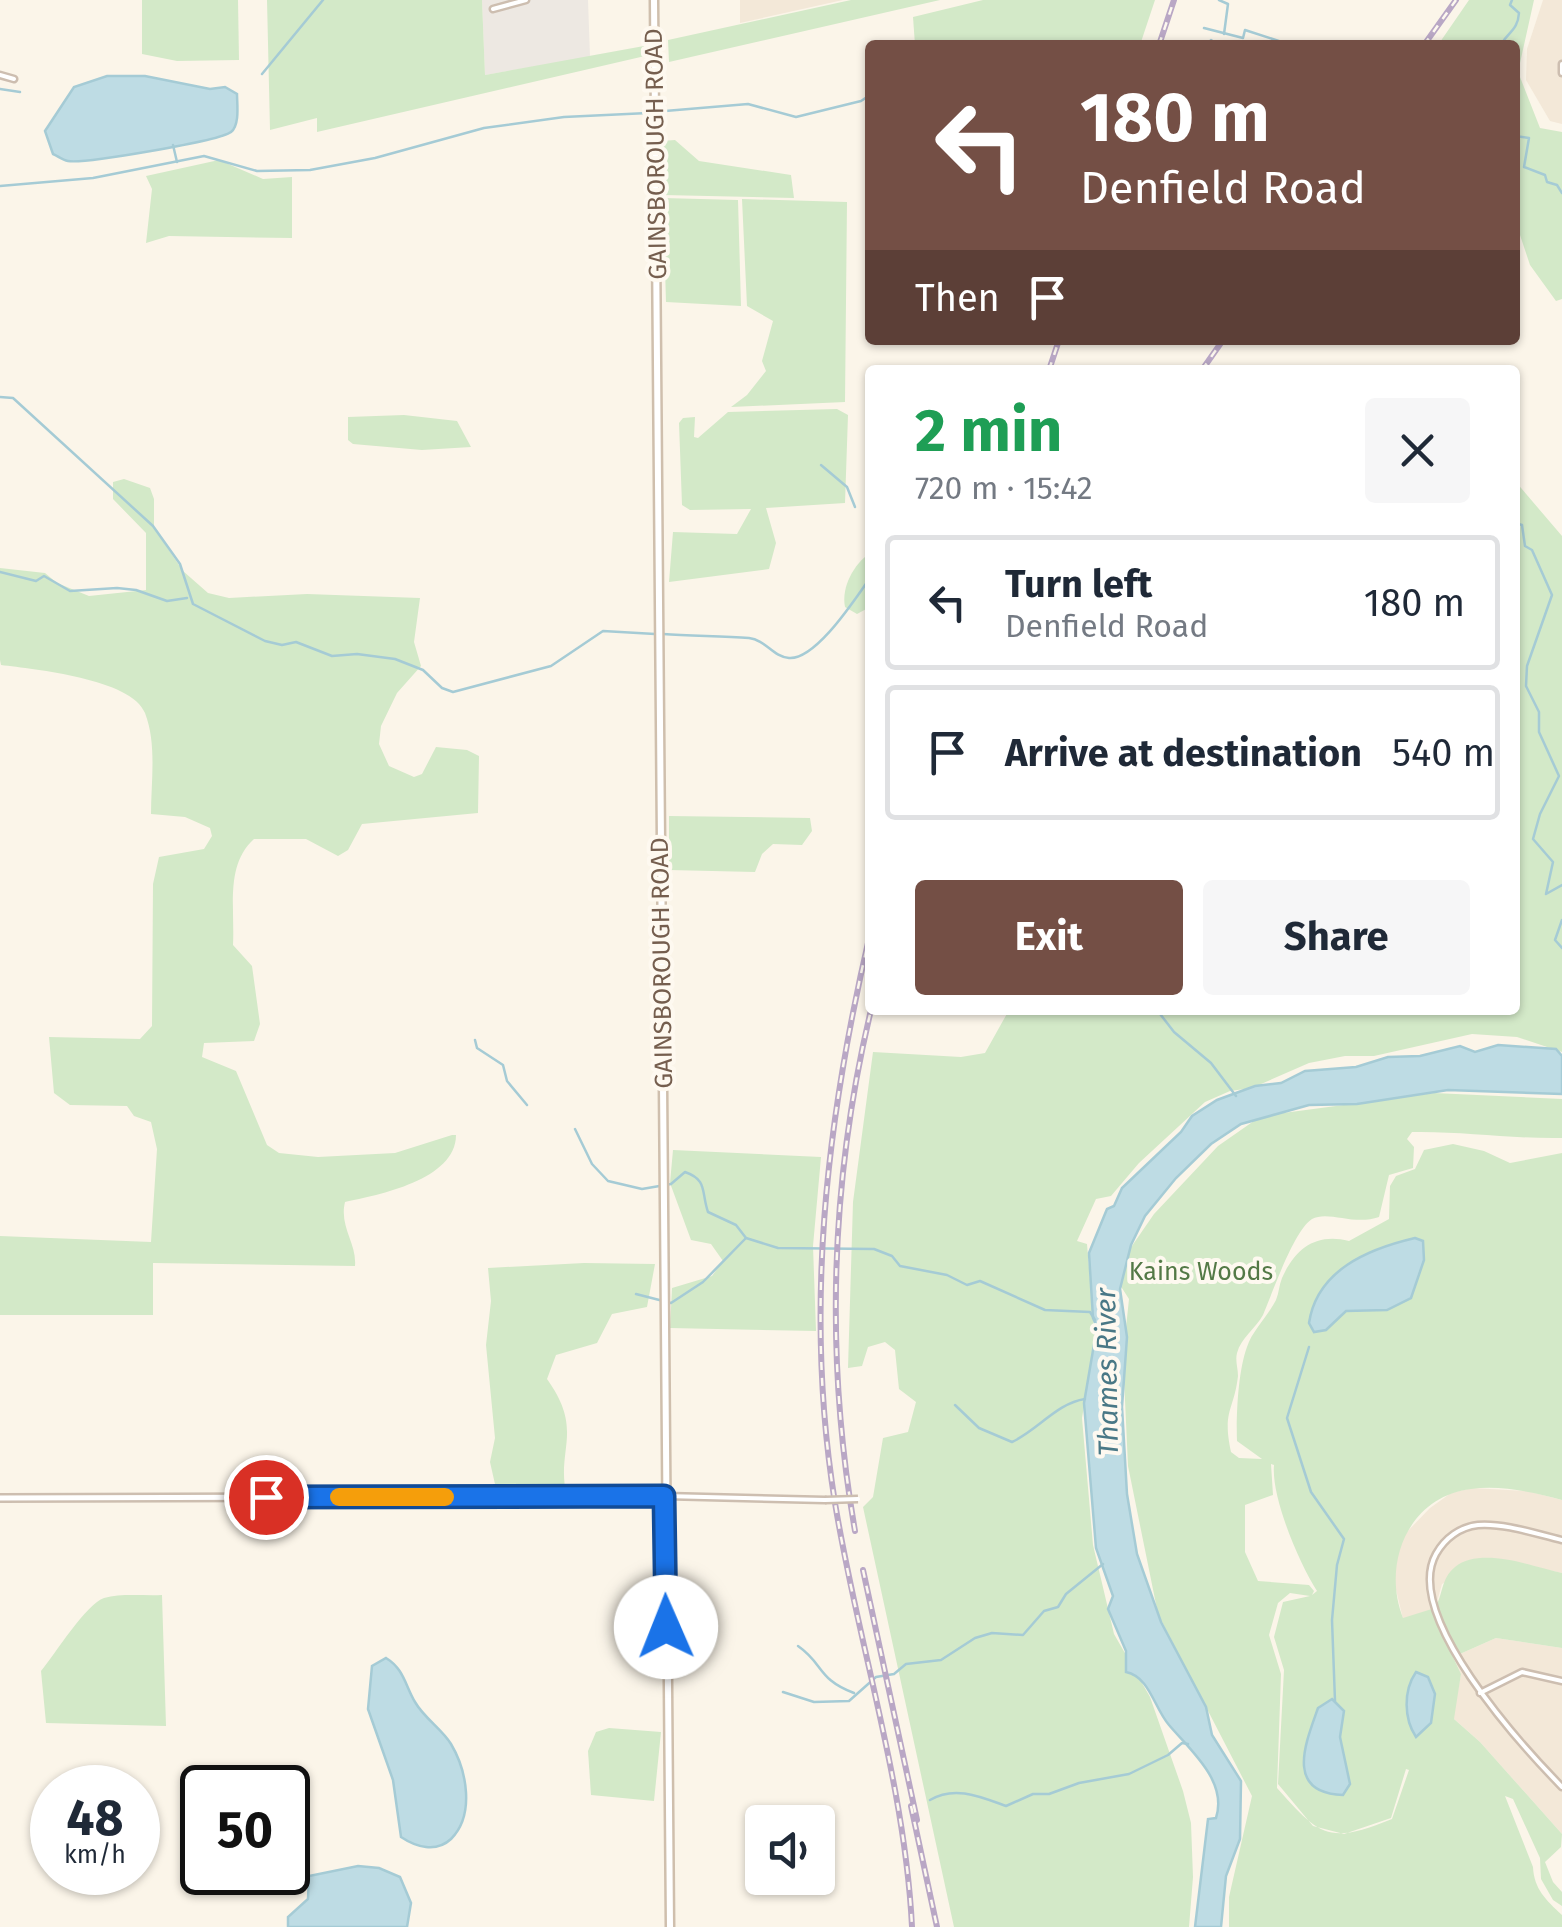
<!DOCTYPE html>
<meta charset="utf-8">
<style>
body{margin:0;font-family:"Fira Sans",sans-serif;background:#f6f6f7;color:#1f2937;height:100vh;display:flex;flex-direction:column;font-size:38px;white-space:nowrap}
*{box-sizing:border-box;margin:0}
p{font-size:32px;color:#747a83}
.icon{flex:none;width:55px;height:55px;fill:none;stroke:currentColor;stroke-width:2;stroke-linecap:round;stroke-linejoin:round}
.map{position:relative;flex:1;overflow:hidden}
.side{position:absolute;left:865px;top:365px;width:655px;height:650px;display:flex;flex-direction:column;background:#fff;border-radius:10px;box-shadow:0 2px 8px #0004}
.side>*{flex:none}
.banner{position:absolute;left:865px;top:40px;width:655px;height:305px;border-radius:10px;box-shadow:0 2px 8px #0004;background:#744f45;color:#fff;overflow:hidden}
.tools{position:absolute;left:745px;top:1805px;display:grid;gap:20px}
.tools a{display:grid;place-items:center;width:90px;height:90px;border-radius:10px;background:#fff;box-shadow:0 2px 8px #0004;font-size:50px}
.speed{position:absolute;left:30px;top:1765px;display:flex;gap:20px;font-size:50px;font-weight:700;text-align:center}
.speed>*{display:grid;place-content:center;width:130px;height:130px;border-radius:50%;background:#fff;box-shadow:0 2px 8px #0004;line-height:1}
.speed small{font-size:25px;font-weight:400}
.speed .limit{border:5px solid #111;border-radius:15px;background:#fff;color:#111}
.pin{position:absolute;display:grid;place-items:center;width:85px;height:85px;color:#fff;margin:-42px;border:5px solid #fff;border-radius:50%;box-shadow:0 2px 10px #0007}
.me{position:absolute;width:110px;margin:-55px;rotate:359deg;stroke-linejoin:round;filter:drop-shadow(0 0 8px #0008)}
.turn{display:flex;align-items:center;gap:35px;height:210px;padding:0 50px;font-size:45px}
.turn .icon{width:130px;height:130px;stroke-width:2.5}
.turn b{display:block;font-size:70px;line-height:85px}
.then{display:flex;align-items:center;height:95px;padding:0 50px;background:#0003;gap:20px;font-size:38px}
.round{display:grid;place-items:center;flex:none;width:105px;height:105px;border-radius:10px;background:#f6f6f7}
.headline{display:flex;align-items:center;justify-content:space-between;height:170px;padding:0 50px}
h1{font-size:60px;font-weight:700;line-height:75px;color:#1e9e55}
.button{display:flex;gap:20px;margin-top:auto;padding:20px 50px}
.button a{flex:1;height:115px;border-radius:10px;background:#744f45;color:#fff;font-size:40px;font-weight:700;line-height:115px;text-align:center}
.button a+a{background:#f6f6f7;color:#1f2937}
ul{padding:0;list-style:none}
li{display:flex;align-items:center;gap:30px;height:135px;margin:0 20px 15px;padding:0 30px;border:5px solid #e0e1e3;border-radius:10px}
li div{flex:1}
li b{display:block;font-size:38px}
li em{font-style:normal}
.map>svg:first-child{display:block}
</style>
<div class="map">
<svg width="1562" height="1927" viewBox="0 0 1562 1927">
<rect width="100%" height="100%" fill="#fbf5e9"/>
<g fill="#f3e8d8">
<polygon points="740,0 843,0 740,23"/>
<polygon points="1543,0 1562,0 1562,124 1550,121 1526,80 1527,49"/>
<polygon points="1472,1488 1527,1491 1562,1500 1562,1573 1490,1558 1442,1584 1435,1609 1403,1619 1393,1577 1402,1537 1430,1508 1451,1493"/>
<polygon points="1496,1638 1562,1648 1562,1834 1480,1742 1453,1718 1461,1674 1453,1657"/>
</g>
<polygon fill="#ede8e2" points="482,0 588,0 590,57 485,75"/>
<g fill="#d3e9c8" fill-rule="evenodd">
<polygon points="142,0 238,0 239,60 177,61 142,54"/>
<polygon points="267,0 482,0 485,75 644,46 645,56 317,132 317,118 270,130"/>
<polygon points="851,0 940,0 669,62 668,40"/>
<polygon points="983,0 1155,0 1140,45 915,45 913,17"/>
<polygon points="1469,0 1534,0 1518,72 1540,128 1562,132 1562,299 1556,301 1530,265 1515,220 1515,45 1438,45"/>
<polygon points="675,140 699,161 791,175 794,198 663,195 662,141"/>
<polygon points="219,160 263,179 292,177 292,238 169,236 146,243 152,189 146,176"/>
<polygon points="663,198 738,200 741,306 666,302"/>
<polygon points="742,199 847,202 845,402 731,407 747,395 766,371 762,361 773,321 747,306"/>
<polygon points="837,409 848,415 845,503 766,508 776,543 769,569 669,582 673,532 737,534 751,509 690,510 682,505 679,423 683,418 695,417 694,437 698,438 728,412"/>
<polygon points="404,415 457,421 471,447 422,450 353,444 348,440 348,417"/>
<path d="M124,479L150,488L154,499V528L183,571L208,593L229,598L307,594L420,598L414,642L421,666L397,693L381,726L379,744L389,766L414,777L422,774L436,747L467,750L479,756L478,813L362,824L348,850L338,856L306,839H254C225,865 235,908 233,945L252,966L260,1024L254,1041L204,1043L202,1057L236,1071L267,1145L279,1153L318,1157L395,1153L452,1135H456C456,1180 378,1195 345,1202C339,1227 357,1243 355,1266L153,1263V1315H0V1236L151,1242L157,1149L151,1122L134,1116L127,1106L70,1105L54,1093L49,1037L140,1039L152,1026L153,884L159,857L204,849L212,836L210,828L185,817L151,814C151,781 157,744 145,713C132,679 34,669 1,665L0,660V568L45,573L57,583L89,596L146,590V533L113,499V482Z"/>
<polygon points="1515,481 1562,536 1562,1052 1517,1037 1472,1034 1374,1056 1345,1056 1309,1063 1252,1088 1230,1091 1205,1102 1139,1163 1111,1196 1096,1199 1077,1241 1087,1244 1095,1339 1082,1418 1093,1545 1114,1634 1150,1697 1183,1791 1191,1823 1193,1877 1189,1927 954,1927 863,1507 873,1497 883,1438 908,1432 916,1402 899,1389 895,1350 885,1342 868,1347 862,1366 848,1368 853,1202 873,1052 961,1057 985,1053 1009,1010 1515,1010"/>
<path d="M870,553V607L857,614L845,607C841,587 854,564 870,553Z"/>
<polygon points="669,816 810,818 812,831 802,845 773,844 762,854 755,872 669,870"/>
<path d="M1434,1093L1562,1099V1138C1512,1139 1463,1131 1412,1132L1407,1139L1414,1147L1413,1168L1389,1175L1379,1217C1354,1226 1328,1210 1312,1219C1294,1230 1272,1294 1263,1315C1256,1328 1241,1338 1237,1353C1235,1361 1238,1368 1238,1376C1234,1411 1222,1410 1231,1452L1239,1458L1262,1459L1237,1441C1236,1416 1238,1371 1247,1347C1252,1331 1268,1316 1276,1300C1279,1293 1279,1285 1282,1278C1296,1247 1317,1233 1349,1241L1389,1219L1390,1186L1396,1176L1415,1169L1424,1150L1453,1144L1484,1151L1510,1163L1562,1153V1500C1533,1492 1501,1485 1471,1489C1407,1497 1382,1565 1403,1618L1435,1608C1443,1595 1441,1578 1455,1567C1482,1546 1533,1567 1562,1573V1648L1496,1638L1453,1657L1461,1674L1454,1719L1480,1742L1562,1834L1561,1847L1545,1862L1553,1882L1562,1892V1906L1553,1900L1541,1879L1540,1858L1513,1799L1505,1796L1533,1867C1534,1889 1546,1900 1562,1915V1927H1229V1897L1252,1796L1158,1614L1128,1466L1123,1356L1129,1299L1120,1285L1125,1256L1154,1214L1218,1146L1261,1116ZM1271,1464L1274,1465C1271,1497 1299,1563 1317,1591L1312,1595L1314,1591L1309,1585L1258,1581L1245,1552V1505L1273,1495ZM1290,1593L1310,1596L1283,1602L1274,1637L1284,1670L1278,1784L1313,1826L1344,1834L1391,1818L1406,1769L1409,1770L1392,1819C1328,1845 1320,1836 1277,1788L1281,1674L1269,1635L1278,1603Z"/>
<polygon points="673,1150 821,1157 813,1246 816,1331 670,1328 672,1288 712,1276 723,1261 711,1244 691,1240 670,1183"/>
<path d="M584,1263L655,1264L647,1307L612,1314L597,1343L556,1355L547,1379C585,1432 555,1449 567,1497L497,1493L490,1462L495,1438L486,1345L491,1301L488,1268Z"/>
<path d="M162,1595L166,1726L46,1723L41,1671C55,1654 87,1603 104,1598C121,1593 144,1596 162,1595Z"/>
<polygon points="609,1728 661,1732 654,1801 591,1795 588,1751 596,1732"/>
</g>
<g fill="#bedce4" stroke="#a5cbd5" stroke-width="2.5">
<path d="M107,76H145L210,89L225,87L237,94C237,104 240,125 231,132C219,141 84,164 68,161C62,160 58,156 53,154L45,131L74,87Z"/>
<path d="M1498,1045L1556,1049L1562,1056V1094L1448,1090L1357,1104L1309,1105L1241,1124L1211,1144L1176,1178L1145,1216L1131,1245L1120,1289L1127,1337L1122,1407L1127,1494L1137,1554L1161,1622L1206,1707L1212,1735L1241,1781L1240,1839L1226,1876L1221,1927H1195L1208,1819L1216,1818C1228,1781 1190,1750 1169,1725C1154,1708 1150,1677 1126,1672V1651L1108,1609L1113,1596L1096,1548L1084,1403L1097,1327L1093,1318L1089,1253L1107,1209L1114,1206L1122,1188L1181,1132L1192,1116L1217,1100L1255,1086L1281,1083L1305,1071L1356,1067L1388,1057L1420,1056L1460,1046L1475,1052Z"/>
<path d="M1415,1238L1423,1241L1424,1260L1411,1298L1387,1310L1346,1311L1326,1330L1314,1332L1309,1323C1317,1270 1368,1249 1415,1238Z"/>
<path d="M386,1658C404,1669 405,1685 415,1702C424,1718 442,1729 451,1744C467,1771 475,1815 451,1839C436,1853 416,1847 401,1837L393,1780L368,1709L372,1666Z"/>
<path d="M1416,1672L1428,1677L1435,1694L1431,1723L1416,1737C1404,1719 1403,1691 1416,1672Z"/>
<path d="M1332,1699L1344,1711L1340,1737L1350,1784L1343,1795C1284,1793 1306,1742 1318,1708Z"/>
<polygon points="358,1866 379,1868 400,1877 411,1903 407,1927 288,1927 288,1917 308,1899 309,1876"/>
</g>
<g fill="none" stroke-linecap="round" stroke-linejoin="round">
<g stroke="#a5cbd5" stroke-width="2.5">
<polyline points="1219,0 1228,4 1224,34"/>
<polyline points="1204,28 1243,38 1245,30 1291,45"/>
<polyline points="1194,45 1201,45"/>
<polyline points="1207,45 1211,40 1218,45"/>
<path d="M1507,45L1504,40C1512,30 1518,27 1519,13L1510,5L1512,0"/>
<polyline points="262,74 323,0"/>
<polyline points="0,89 20,92"/>
<polyline points="665,111 748,104 796,117 861,101 870,95"/>
<polyline points="1515,136 1529,138 1524,167 1545,175 1547,182 1557,185 1562,193"/>
<polyline points="173,145 177,162"/>
<polyline points="0,186 93,178 204,156 257,171 310,170 375,158 484,128 564,117 648,113"/>
<polyline points="0,397 13,398 153,526 180,564 193,604 265,641 282,645 296,642 332,656 357,654 395,659 423,670 442,688 453,692 551,666 603,631 655,634"/>
<polyline points="821,465 847,487 855,507"/>
<polyline points="1515,523 1522,525 1525,546 1532,550 1552,595 1527,666 1526,686 1539,712 1539,732 1559,776 1540,814 1533,839 1553,862 1546,894 1562,885"/>
<polyline points="0,572 36,581 44,576 70,591 117,588 136,590 167,601 187,598"/>
<path d="M663,634C691,636 721,636 749,638C766,640 773,657 789,658C816,660 855,599 870,578"/>
<polyline points="1562,920 1555,940 1562,948"/>
<polyline points="1157,1010 1174,1032 1211,1063 1236,1096"/>
<polyline points="475,1040 477,1048 503,1065 507,1081 527,1105"/>
<path d="M575,1129L592,1164L608,1181L642,1189L671,1184L685,1172C708,1180 701,1192 708,1212L736,1225L746,1238L778,1248L874,1249L892,1256L900,1266L947,1275L967,1285L980,1281L1045,1310L1090,1312L1095,1320"/>
<polyline points="636,1294 671,1303 703,1282 746,1238"/>
<polyline points="1309,1347 1287,1418 1311,1492 1344,1539 1337,1565 1332,1620 1335,1701"/>
<path d="M955,1405L979,1428L1012,1442C1038,1430 1057,1403 1085,1399"/>
<path d="M798,1646C824,1664 817,1679 854,1693"/>
<polyline points="783,1692 814,1702 849,1701 876,1677 894,1674 906,1664 941,1660 975,1638 992,1633 1023,1635 1044,1611 1058,1607 1066,1594 1103,1564"/>
<path d="M930,1800C955,1785 981,1797 1006,1806L1033,1794H1049L1079,1783L1129,1774L1168,1755L1182,1743L1188,1744"/>
</g>
<defs>
<g id="minor">
<polyline points="493,9 526,0"/>
<polyline points="1562,64 1562,73"/>
<polyline points="0,75 14,79"/>
<polyline points="665,1496 825,1500"/>
<path d="M1562,1540C1536,1534 1505,1523 1478,1525C1460,1527 1445,1538 1436,1554C1402,1615 1521,1745 1562,1787"/>
<polyline points="1480,1693 1522,1672 1562,1681"/>
</g>
<polyline id="tertiary" points="0,1498 665,1496"/>
<polyline id="secondary" points="654,0 670,1927"/>
</defs>
<use href="#minor" stroke="#cdbeb0" stroke-width="9"/>
<use href="#tertiary" stroke="#cdbeb0" stroke-width="10"/>
<use href="#secondary" stroke="#cfbfad" stroke-width="11"/>
<use href="#minor" stroke="#fff" stroke-width="4"/>
<use href="#tertiary" stroke="#fff" stroke-width="5"/>
<use href="#secondary" stroke="#fff" stroke-width="6"/>
<defs>
<g id="rail">
<polyline points="1159,45 1174,0"/>
<polyline points="1424,45 1456,0"/>
<polyline points="1049,370 1059,340"/>
<polyline points="1202,370 1223,340"/>
<path d="M870,934C826,1122 804,1311 835,1503C858,1644 905,1784 912,1927"/>
<path d="M855,1531C825,1358 830,1181 871,1010"/>
<polyline points="863,1570 917,1820"/>
<polyline points="911,1806 937,1927"/>
</g>
</defs>
<use href="#rail" stroke="#b9a7c5" stroke-width="6"/>
<use href="#rail" stroke="#fef9f0" stroke-width="2.5" stroke-dasharray="8" stroke-linecap="butt"/>
<defs>
<polyline id="minor-bridge" points="825,1500 858,1499"/>
</defs>
<use href="#minor-bridge" stroke="#cdbeb0" stroke-width="9" stroke-linecap="butt"/>
<use href="#minor-bridge" stroke="#fff" stroke-width="4"/>
</g>
<g fill="none" stroke-linecap="round" stroke-linejoin="round">
<defs>
<polyline id="route" points="266,1497 664,1496 666,1627"/>
</defs>
<use href="#route" stroke="#114b97" stroke-width="25"/>
<use href="#route" stroke="#1a73e8" stroke-width="18"/>
<polyline stroke="#f59e0b" stroke-width="18" points="339,1497 445,1497"/>
</g>
<g text-anchor="middle" dominant-baseline="central" stroke-width="8" stroke-linejoin="round" paint-order="stroke">
<g font-size="25" fill="#755e4e" stroke="#fef9f0">
<text transform="translate(656 154) rotate(-91)">GAINSBOROUGH ROAD</text>
<text transform="translate(662 963) rotate(-91)">GAINSBOROUGH ROAD</text>
</g>
<g font-size="25" fill="#537946" stroke="#fef9f0">
<text x="1201" y="1272">Kains Woods</text>
</g>
<g font-size="28" font-style="italic" fill="#497886" stroke="#fef9f0">
<text transform="translate(1107 1372) rotate(-91)">Thames River</text>
</g>
</g>
</svg>
<div class="tools">
<a><svg class="icon" aria-label="sound" viewBox="0 0 24 24"><path d="M4 9h4l5-4v14l-5-4H4zM17 9q2 3 0 6"/></svg></a>
</div>
<div class="speed"><div>48<small>km/h</small></div><div class="limit">50</div></div>
<div class="pin" style="left:266px;top:1497px;background:#d93025"><svg class="icon" aria-label="arrive" viewBox="0 0 24 24"><path d="M6 21V4h12l-3 4 3 4H6"/></svg></div>
<svg class="me" style="left:666px;top:1627px" viewBox="-20 -20 40 40"><circle r="19" fill="#fff"/><path d="M0-13L10 11 0 6-10 11z" fill="#1a73e8"/></svg>
<div class="banner">
<div class="turn"><svg class="icon" aria-label="left" viewBox="0 0 24 24"><path d="M17 20v-9H6M10 6l-5 5 5 5"/></svg><div><b>180 m</b>Denfield Road</div></div>
<div class="then">Then<svg class="icon" aria-label="arrive" viewBox="0 0 24 24"><path d="M6 21V4h12l-3 4 3 4H6"/></svg></div>
</div>
<section class="side">
<div class="headline"><div><h1>2 min</h1><p>720 m · 15:42</p></div><a class="round"><svg class="icon" aria-label="close" viewBox="0 0 24 24"><path d="M6 6l12 12M18 6L6 18"/></svg></a></div>
<ul>
<li><svg class="icon" aria-label="left" viewBox="0 0 24 24"><path d="M17 20v-9H6M10 6l-5 5 5 5"/></svg><div><b>Turn left</b><p>Denfield Road</p></div><em>180 m</em></li>
<li><svg class="icon" aria-label="arrive" viewBox="0 0 24 24"><path d="M6 21V4h12l-3 4 3 4H6"/></svg><div><b>Arrive at destination</b></div><em>540 m</em></li>
</ul>
<div class="button"><a>Exit</a><a>Share</a></div>
</section>
</div>
